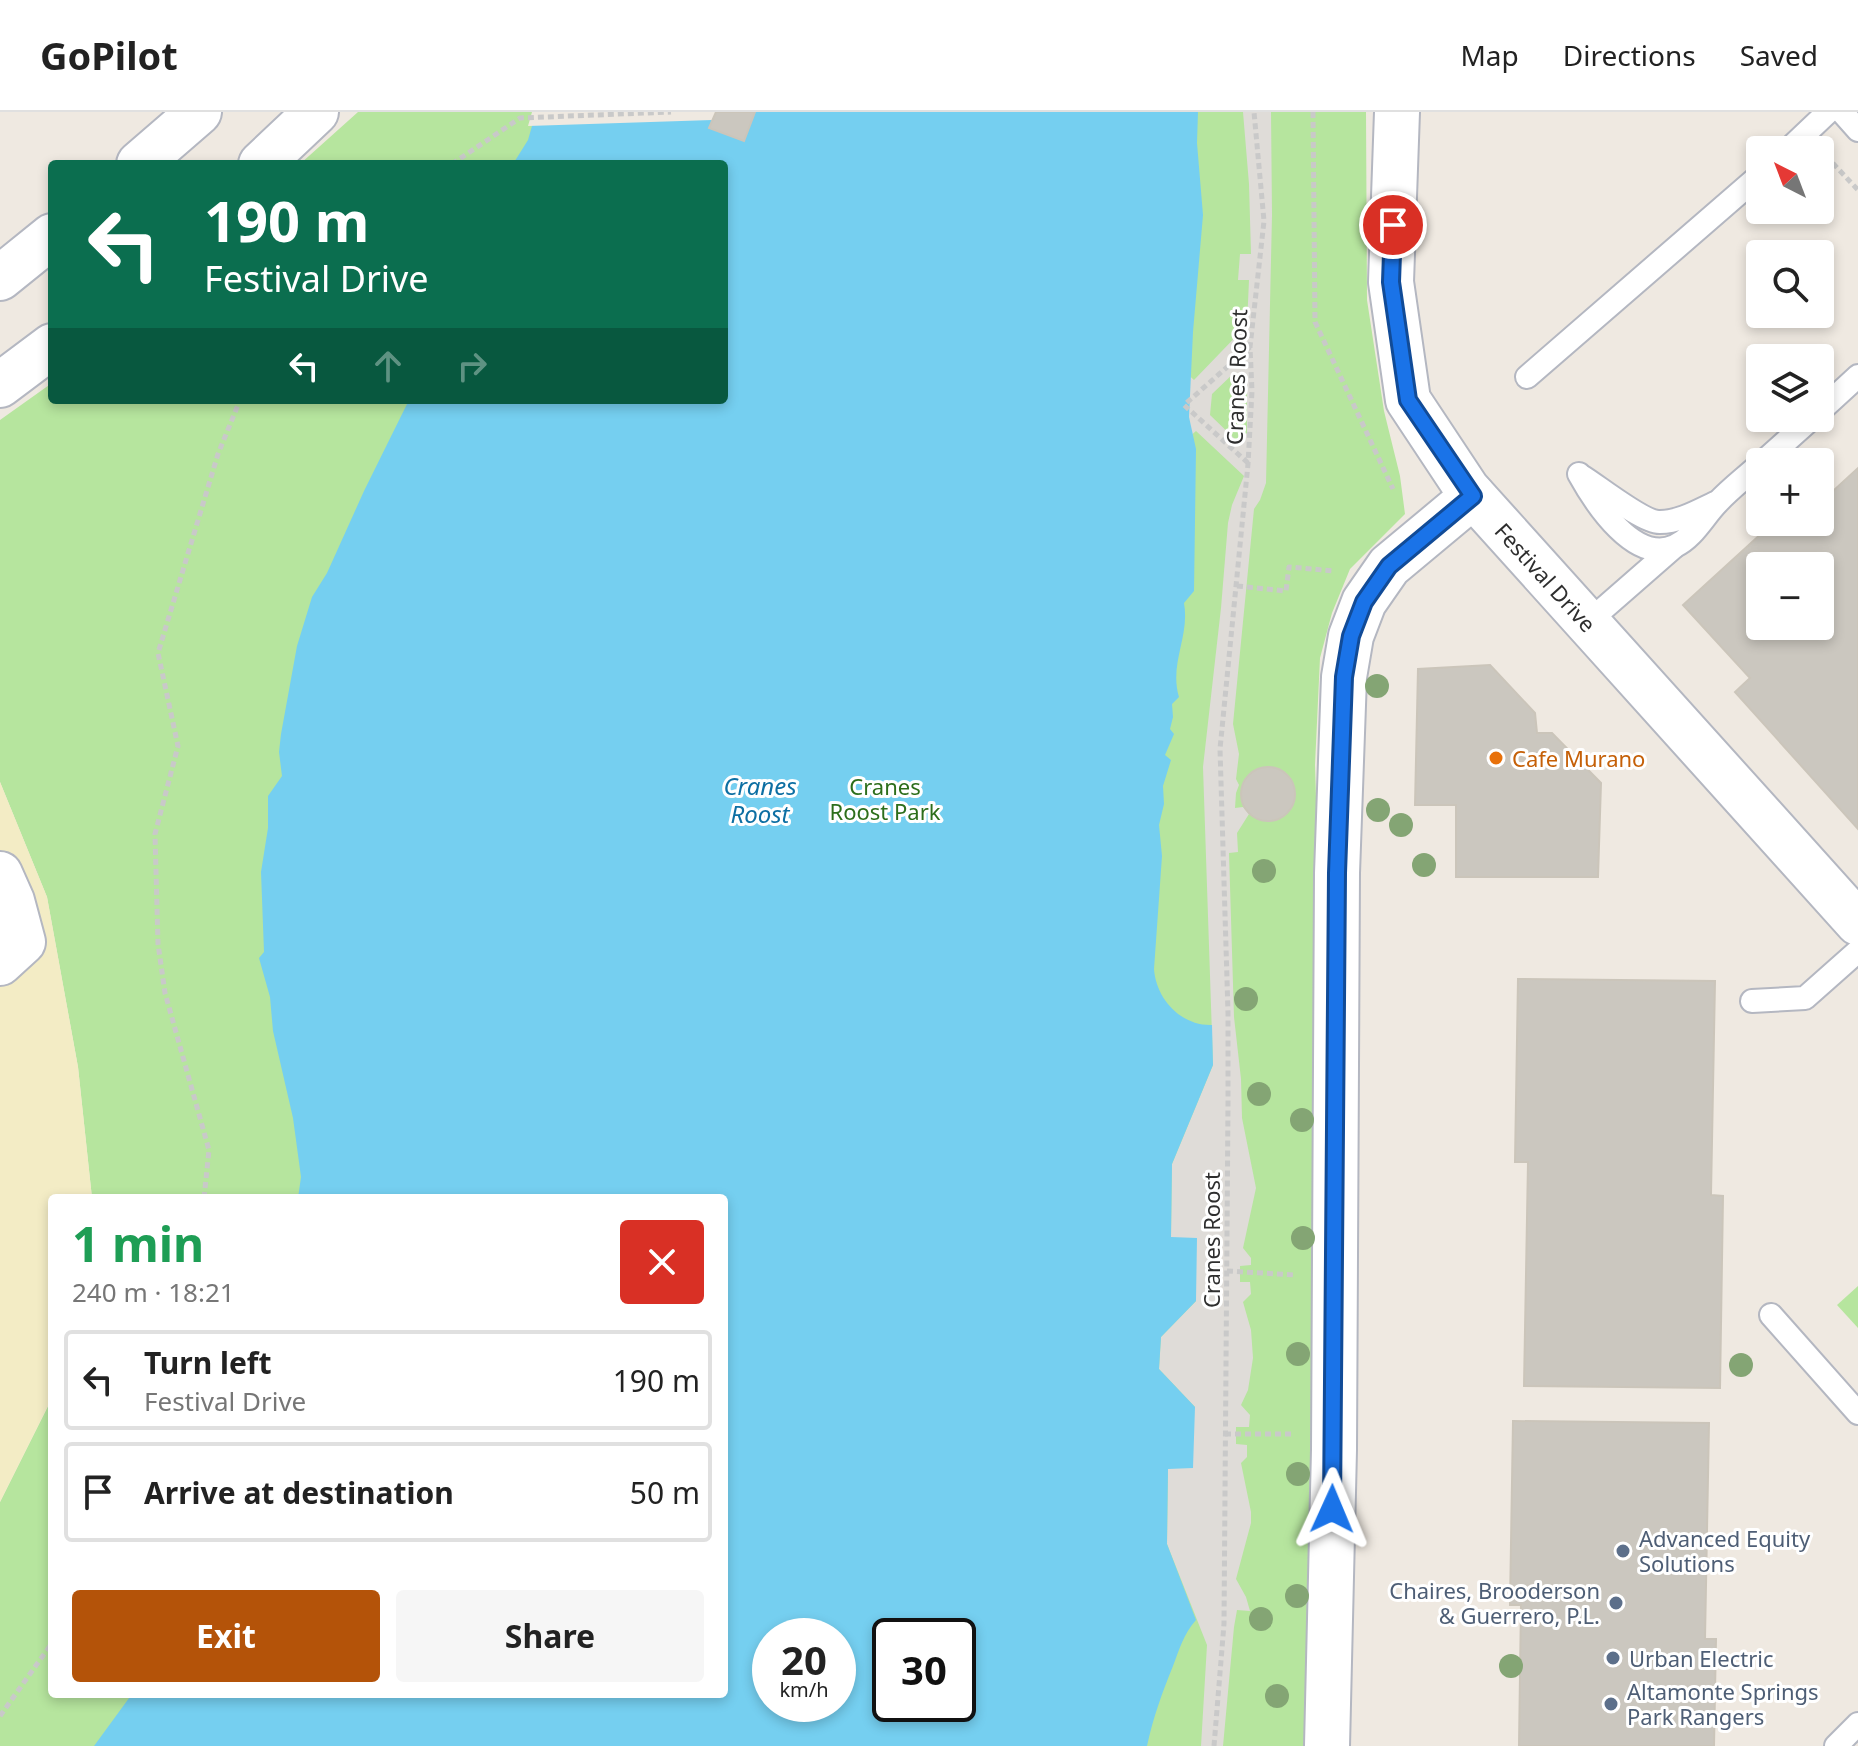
<!DOCTYPE html>
<meta charset="utf-8">
<style>
body{margin:0;font-family:"Noto Sans",sans-serif;background:#f6f6f6;color:#222;height:100vh;display:flex;flex-direction:column;font-size:30px;white-space:nowrap}
*{box-sizing:border-box;margin:0}
p{font-size:26px;color:#767676}
.icon{flex:none;width:44px;height:44px;fill:none;stroke:currentColor;stroke-width:2;stroke-linecap:round;stroke-linejoin:round}
.map{position:relative;flex:1;overflow:hidden}
.drawer{position:absolute;left:48px;top:1082px;width:680px;height:504px;display:flex;flex-direction:column;background:#fff;border-radius:8px;box-shadow:0 4px 12px #0003}
.drawer>*{flex:none}
.hud{position:absolute;left:48px;top:48px;width:680px;height:244px;border-radius:8px;box-shadow:0 4px 12px #0003;background:#0b6e4f;color:#fff;overflow:hidden}
.needle{width:52px;rotate:318deg}
.buttons{position:absolute;left:1746px;top:24px;display:grid;gap:16px}
.buttons a{display:grid;place-items:center;width:88px;height:88px;border-radius:8px;background:#fff;box-shadow:0 4px 12px #0003;font-size:40px}
.speed{position:absolute;left:752px;top:1506px;display:flex;gap:16px;font-size:40px;font-weight:700;text-align:center}
.speed>*{display:grid;place-content:center;width:104px;height:104px;border-radius:50%;background:#fff;box-shadow:0 4px 12px #0003;line-height:1}
.speed small{font-size:20px;font-weight:400}
.speed .limit{border:4px solid #111;border-radius:12px;background:#fff;color:#111}
.pin{position:absolute;display:grid;place-items:center;width:68px;height:68px;color:#fff;margin:-34px;border:4px solid #fff;border-radius:50%;box-shadow:0 2px 8px #0007}
.me{position:absolute;width:88px;margin:-44px;rotate:1deg;stroke-linejoin:round;filter:drop-shadow(0 0 6px #0008)}
.turn{display:flex;align-items:center;gap:28px;height:168px;padding:0 24px;font-size:36px}
.turn .icon{width:104px;height:104px;stroke-width:2.5}
.turn b{display:block;font-size:56px;line-height:68px}
.lanes{display:flex;align-items:center;height:76px;padding:0 24px;background:#0003;justify-content:center;gap:40px;direction:ltr}
.lanes .off{opacity:.35}
.round{display:grid;place-items:center;flex:none;width:84px;height:84px;border-radius:8px;background:#f6f6f6}
.summary{display:flex;align-items:center;justify-content:space-between;height:136px;padding:0 24px}
h1{font-size:48px;font-weight:700;line-height:60px;color:#1e9e55}
.button{display:flex;gap:16px;margin-top:auto;padding:16px 24px}
.button a{flex:1;height:92px;border-radius:8px;background:#b45309;color:#fff;font-size:32px;font-weight:700;line-height:92px;text-align:center}
.button a+a{background:#f6f6f6;color:#222}
ul{padding:0;list-style:none}
li{display:flex;align-items:center;gap:24px;height:100px;margin:0 16px 12px;padding:0 8px;border:4px solid #e0e0e0;border-radius:8px}
li div{flex:1}
li b{display:block;font-size:30px}
li em{font-style:normal}
header{display:flex;align-items:center;gap:48px;box-sizing:border-box;height:112px;padding:0 40px;background:#fff;border-bottom:2px solid #e0e0e0}
header strong{font-size:38px}
nav{display:flex;gap:44px;margin-inline-start:auto;font-size:28px}
.map>svg:first-child{display:block}
</style>
<header>
<strong>GoPilot</strong>
<nav><a>Map</a><a>Directions</a><a>Saved</a></nav>
</header>
<div class="map">
<svg width="1858" height="1634" viewBox="0 0 1858 1634">
<rect width="100%" height="100%" fill="#efe9e1"/>
<g fill="#b6e59e" fill-rule="evenodd">
<path d="M358,0H1366L1367,188L1384,299L1400,364L1405,402L1350,457L1332,501L1320,546L1315,653L1320,813L1307,1634H0V1390L52,1286V1582H724V1086H92L78,955L47,785L0,670V308L52,271V288H724V52H300ZM770,1524H838V1592H770ZM890,1524H958V1592H890Z"/>
<polygon points="1858,1174 1858,1216 1837,1193"/>
</g>
<polygon fill="#f3ecc5" points="0,670 47,785 78,955 92,1086 52,1086 52,1286 0,1390"/>
<path fill="#dfdcd8" fill-rule="evenodd" d="M1243,0H1271L1272,103L1266,371L1260,388L1254,397L1233,612L1239,642L1236,667L1239,673L1236,681L1235,696L1243,695L1249,702L1237,721L1238,740L1229,741L1234,905L1241,967L1242,1006L1256,1076L1243,1136L1251,1146V1153L1240,1154V1170H1250L1251,1182L1243,1190L1251,1218L1253,1246L1248,1278L1241,1293L1250,1303L1249,1315H1236V1332L1247,1333V1345L1241,1351L1251,1400V1411L1236,1467L1246,1485L1250,1499L1237,1498L1234,1515L1223,1634H1201L1207,1533L1167,1432L1168,1357L1195,1295L1159,1257L1161,1225L1196,1189L1171,1125L1172,1052L1213,953L1203,655L1221,496L1228,411L1232,393L1244,364L1196,319L1170,342L1168,244L1194,268L1247,213L1249,168H1238L1240,142H1251L1249,72ZM1235,260L1247,272V321L1237,329L1210,303L1212,282Z"/>
<path fill="#75cff0" fill-rule="evenodd" d="M536,0H1198L1197,31L1203,103L1193,220L1189,305L1196,337L1194,479L1184,491C1190,525 1169,551 1179,585L1172,592L1173,605L1170,617L1174,622L1165,643L1171,648L1163,674L1164,692L1159,713L1162,744L1154,857C1156,887 1181,914 1212,913L1213,953L1172,1052L1171,1125L1197,1126L1196,1189L1161,1225L1159,1257L1195,1295L1193,1356L1168,1357L1167,1432L1196,1508C1183,1523 1180,1536 1173,1554C1162,1581 1153,1606 1147,1634H94L132,1582H724V1086H298L301,1065L293,1006L273,919L270,885L259,846L264,840L261,760L268,716V684L282,664L279,640L281,622L297,534L312,485L327,461L364,379L409,288H724V52H513L528,28ZM770,1524H838V1592H770ZM890,1524H958V1592H890Z"/>
<polygon fill="#efe9e1" points="532,0 755,0 744,29 709,16 712,8 528,14"/>
<g fill="#cbc7bf" stroke="#cbc5ba" stroke-width="2" fill-rule="evenodd">
<polygon points="716,0 755,0 744,29 709,16"/>
<path d="M1858,356V717L1735,580L1750,566L1683,493L1773,411L1785,423L1799,410H1820V391ZM1760,454H1820V514H1760Z"/>
<polygon points="1490,553 1535,601 1537,621 1552,621 1601,671 1598,765 1456,765 1456,693 1415,693 1418,557"/>
<circle cx="1268" cy="682" r="27"/>
<polygon points="1518,867 1715,869 1711,1083 1723,1084 1720,1276 1524,1274 1528,1050 1515,1050"/>
<polygon points="1513,1309 1709,1311 1705,1527 1716,1527 1714,1634 1519,1634 1521,1493 1510,1493"/>
</g>
<g fill="none" stroke-linecap="round" stroke-linejoin="round">
<defs>
<g id="lane">
<polyline points="1842,0 1858,18"/>
<polyline points="1788,38 1828,0"/>
<polyline points="1527,265 1760,63"/>
<polyline points="1820,299 1858,264"/>
<polyline points="1763,350 1812,306"/>
<path d="M1579,362C1595,391 1635,453 1675,434C1694,425 1704,404 1718,390C1731,376 1746,365 1760,352"/>
<path d="M1583,365C1599,375 1644,411 1660,410C1679,410 1698,399 1715,391"/>
<polyline points="1587,511 1674,435"/>
<polyline points="1752,889 1805,886 1858,839"/>
<polyline points="1771,1203 1858,1301"/>
<polyline points="1836,1634 1858,1612"/>
</g>
<g id="street">
<polyline points="0,762 12,789 23,830 0,851"/>
<polyline points="1327,1634 1334,1338 1337,761 1344,565 1351,524 1364,490 1389,454 1473,384"/>
</g>
<g id="secondary">
<polyline points="1397,0 1391,170 1408,288 1467,377 1858,811"/>
<polyline points="139,52 199,0"/>
<polyline points="261,52 316,0"/>
<polyline points="0,166 52,124"/>
<polyline points="0,273 52,234"/>
</g>
</defs>
<use href="#lane" stroke="#b4b7c1" stroke-width="26"/>
<use href="#street" stroke="#b4b7c1" stroke-width="48"/>
<use href="#secondary" stroke="#b4b7c1" stroke-width="48"/>
<g stroke="#c9c9c9" stroke-width="5" stroke-dasharray="6 4" stroke-linecap="butt">
<polyline points="1313,0 1315,210 1393,377"/>
<polyline points="1826,44 1858,78"/>
<polyline points="452,52 520,6 671,0"/>
<polyline points="1248,351 1184,293 1250,235"/>
<polyline points="1237,474 1286,479 1289,455 1334,459"/>
<polyline points="204,1086 209,1038 165,881 158,832 155,722 178,634 158,541 218,342 240,288"/>
<polyline points="1227,1159 1295,1163"/>
<polyline points="1225,1322 1293,1322"/>
<polyline points="0,1604 52,1531"/>
<polyline points="1214,1634 1224,1512 1228,991 1228,901 1220,637 1248,352 1252,279 1250,235 1264,109 1254,0"/>
</g>
<use href="#lane" stroke="#fff" stroke-width="22"/>
<use href="#street" stroke="#fff" stroke-width="44"/>
<use href="#secondary" stroke="#fff" stroke-width="44"/>
</g>
<g fill="#84a574">
<circle cx="1377" cy="574" r="12"/>
<circle cx="1378" cy="698" r="12"/>
<circle cx="1401" cy="713" r="12"/>
<circle cx="1424" cy="753" r="12"/>
<circle cx="1264" cy="759" r="12"/>
<circle cx="1246" cy="887" r="12"/>
<circle cx="1259" cy="982" r="12"/>
<circle cx="1302" cy="1008" r="12"/>
<circle cx="1303" cy="1126" r="12"/>
<circle cx="1298" cy="1242" r="12"/>
<circle cx="1741" cy="1253" r="12"/>
<circle cx="1298" cy="1362" r="12"/>
<circle cx="1297" cy="1484" r="12"/>
<circle cx="1261" cy="1507" r="12"/>
<circle cx="1511" cy="1554" r="12"/>
<circle cx="1277" cy="1584" r="12"/>
</g>
<g fill="none" stroke-linecap="round" stroke-linejoin="round">
<defs>
<polyline id="route" points="1332,1397 1337,761 1344,565 1351,524 1364,490 1389,454 1473,384 1408,288 1391,170 1393,113"/>
</defs>
<use href="#route" stroke="#114b97" stroke-width="20"/>
<use href="#route" stroke="#1a73e8" stroke-width="14"/>
</g>
<circle fill="#e8710a" stroke="#fff" stroke-width="3" cx="1496" cy="646" r="8"/>
<g fill="#5c6f8a" stroke="#fff" stroke-width="3">
<circle cx="1623" cy="1439" r="8"/>
<circle cx="1616" cy="1491" r="8"/>
<circle cx="1613" cy="1546" r="8"/>
<circle cx="1611" cy="1592" r="8"/>
</g>
<g text-anchor="middle" dominant-baseline="central" stroke-width="6" stroke-linejoin="round" paint-order="stroke">
<g font-size="22" fill="#2e2e2e" stroke="#fff">
<text transform="translate(1236 265) rotate(-88)">Cranes Roost</text>
<text transform="translate(1546 465) rotate(48)">Festival Drive</text>
<text transform="translate(1211 1128) rotate(-90)">Cranes Roost</text>
</g>
<g font-size="22" fill="#c56008" stroke="#fff" text-anchor="start">
<text x="1512" y="646">Cafe Murano</text>
</g>
<g font-size="22" fill="#2c6e1b" stroke="#fff">
<text x="885" y="674">Cranes<tspan x="885" dy="25">Roost Park</tspan></text>
</g>
<g font-size="22" fill="#4e5e75" stroke="#fff" text-anchor="start">
<text x="1639" y="1426">Advanced Equity<tspan x="1639" dy="25">Solutions</tspan></text>
<text x="1600" y="1478" text-anchor="end">Chaires, Brooderson<tspan x="1600" dy="25">&amp; Guerrero, P.L.</tspan></text>
<text x="1629" y="1546">Urban Electric</text>
<text x="1627" y="1579">Altamonte Springs<tspan x="1627" dy="25">Park Rangers</tspan></text>
</g>
<g font-size="24" font-style="italic" fill="#0d6fa3" stroke="#fff">
<text x="760" y="673">Cranes<tspan x="760" dy="28">Roost</tspan></text>
</g>
</g>
</svg>
<div class="buttons">
<a><svg class="needle" viewBox="-14 -14 28 28"><path d="M0-13l5 13h-10z" fill="#e53935"/><path d="M0 13l5-13h-10z" fill="#767676"/></svg></a>
<a><svg class="icon" aria-label="search" viewBox="0 0 24 24"><circle cx="10" cy="10" r="6"/><path d="M15 15l6 6"/></svg></a>
<a><svg class="icon" aria-label="layers" viewBox="0 0 24 24"><path d="M12 4l9 5-9 5-9-5zM3 14l9 5 9-5"/></svg></a>
<a>+</a>
<a>−</a>
</div>
<div class="speed"><div>20<small>km/h</small></div><div class="limit">30</div></div>
<div class="pin" style="left:1393px;top:113px;background:#d93025"><svg class="icon" aria-label="arrive" viewBox="0 0 24 24"><path d="M6 21V4h12l-3 4 3 4H6"/></svg></div>
<svg class="me" style="left:1332px;top:1397px" viewBox="-20 -20 40 40"><path d="M0-17L14 15 0 8-14 15z" fill="#1a73e8" stroke="#fff" stroke-width="4"/></svg>
<div class="hud">
<div class="turn"><svg class="icon" aria-label="left" viewBox="0 0 24 24"><path d="M17 20v-9H6M10 6l-5 5 5 5"/></svg><div><b>190 m</b>Festival Drive</div></div>
<div class="lanes"><svg class="icon" aria-label="left" viewBox="0 0 24 24"><path d="M17 20v-9H6M10 6l-5 5 5 5"/></svg><svg class="icon off" aria-label="ahead" viewBox="0 0 24 24"><path d="M12 20V5M6 11l6-6 6 6"/></svg><svg class="icon off" aria-label="right" viewBox="0 0 24 24"><path d="M7 20v-9h11M14 6l5 5-5 5"/></svg></div>
</div>
<section class="drawer">
<div class="summary"><div><h1>1 min</h1><p>240 m · 18:21</p></div><a class="round" style="background:#d93025;color:#fff"><svg class="icon" aria-label="close" viewBox="0 0 24 24"><path d="M6 6l12 12M18 6L6 18"/></svg></a></div>
<ul>
<li><svg class="icon" aria-label="left" viewBox="0 0 24 24"><path d="M17 20v-9H6M10 6l-5 5 5 5"/></svg><div><b>Turn left</b><p>Festival Drive</p></div><em>190 m</em></li>
<li><svg class="icon" aria-label="arrive" viewBox="0 0 24 24"><path d="M6 21V4h12l-3 4 3 4H6"/></svg><div><b>Arrive at destination</b></div><em>50 m</em></li>
</ul>
<div class="button"><a>Exit</a><a>Share</a></div>
</section>
</div>
